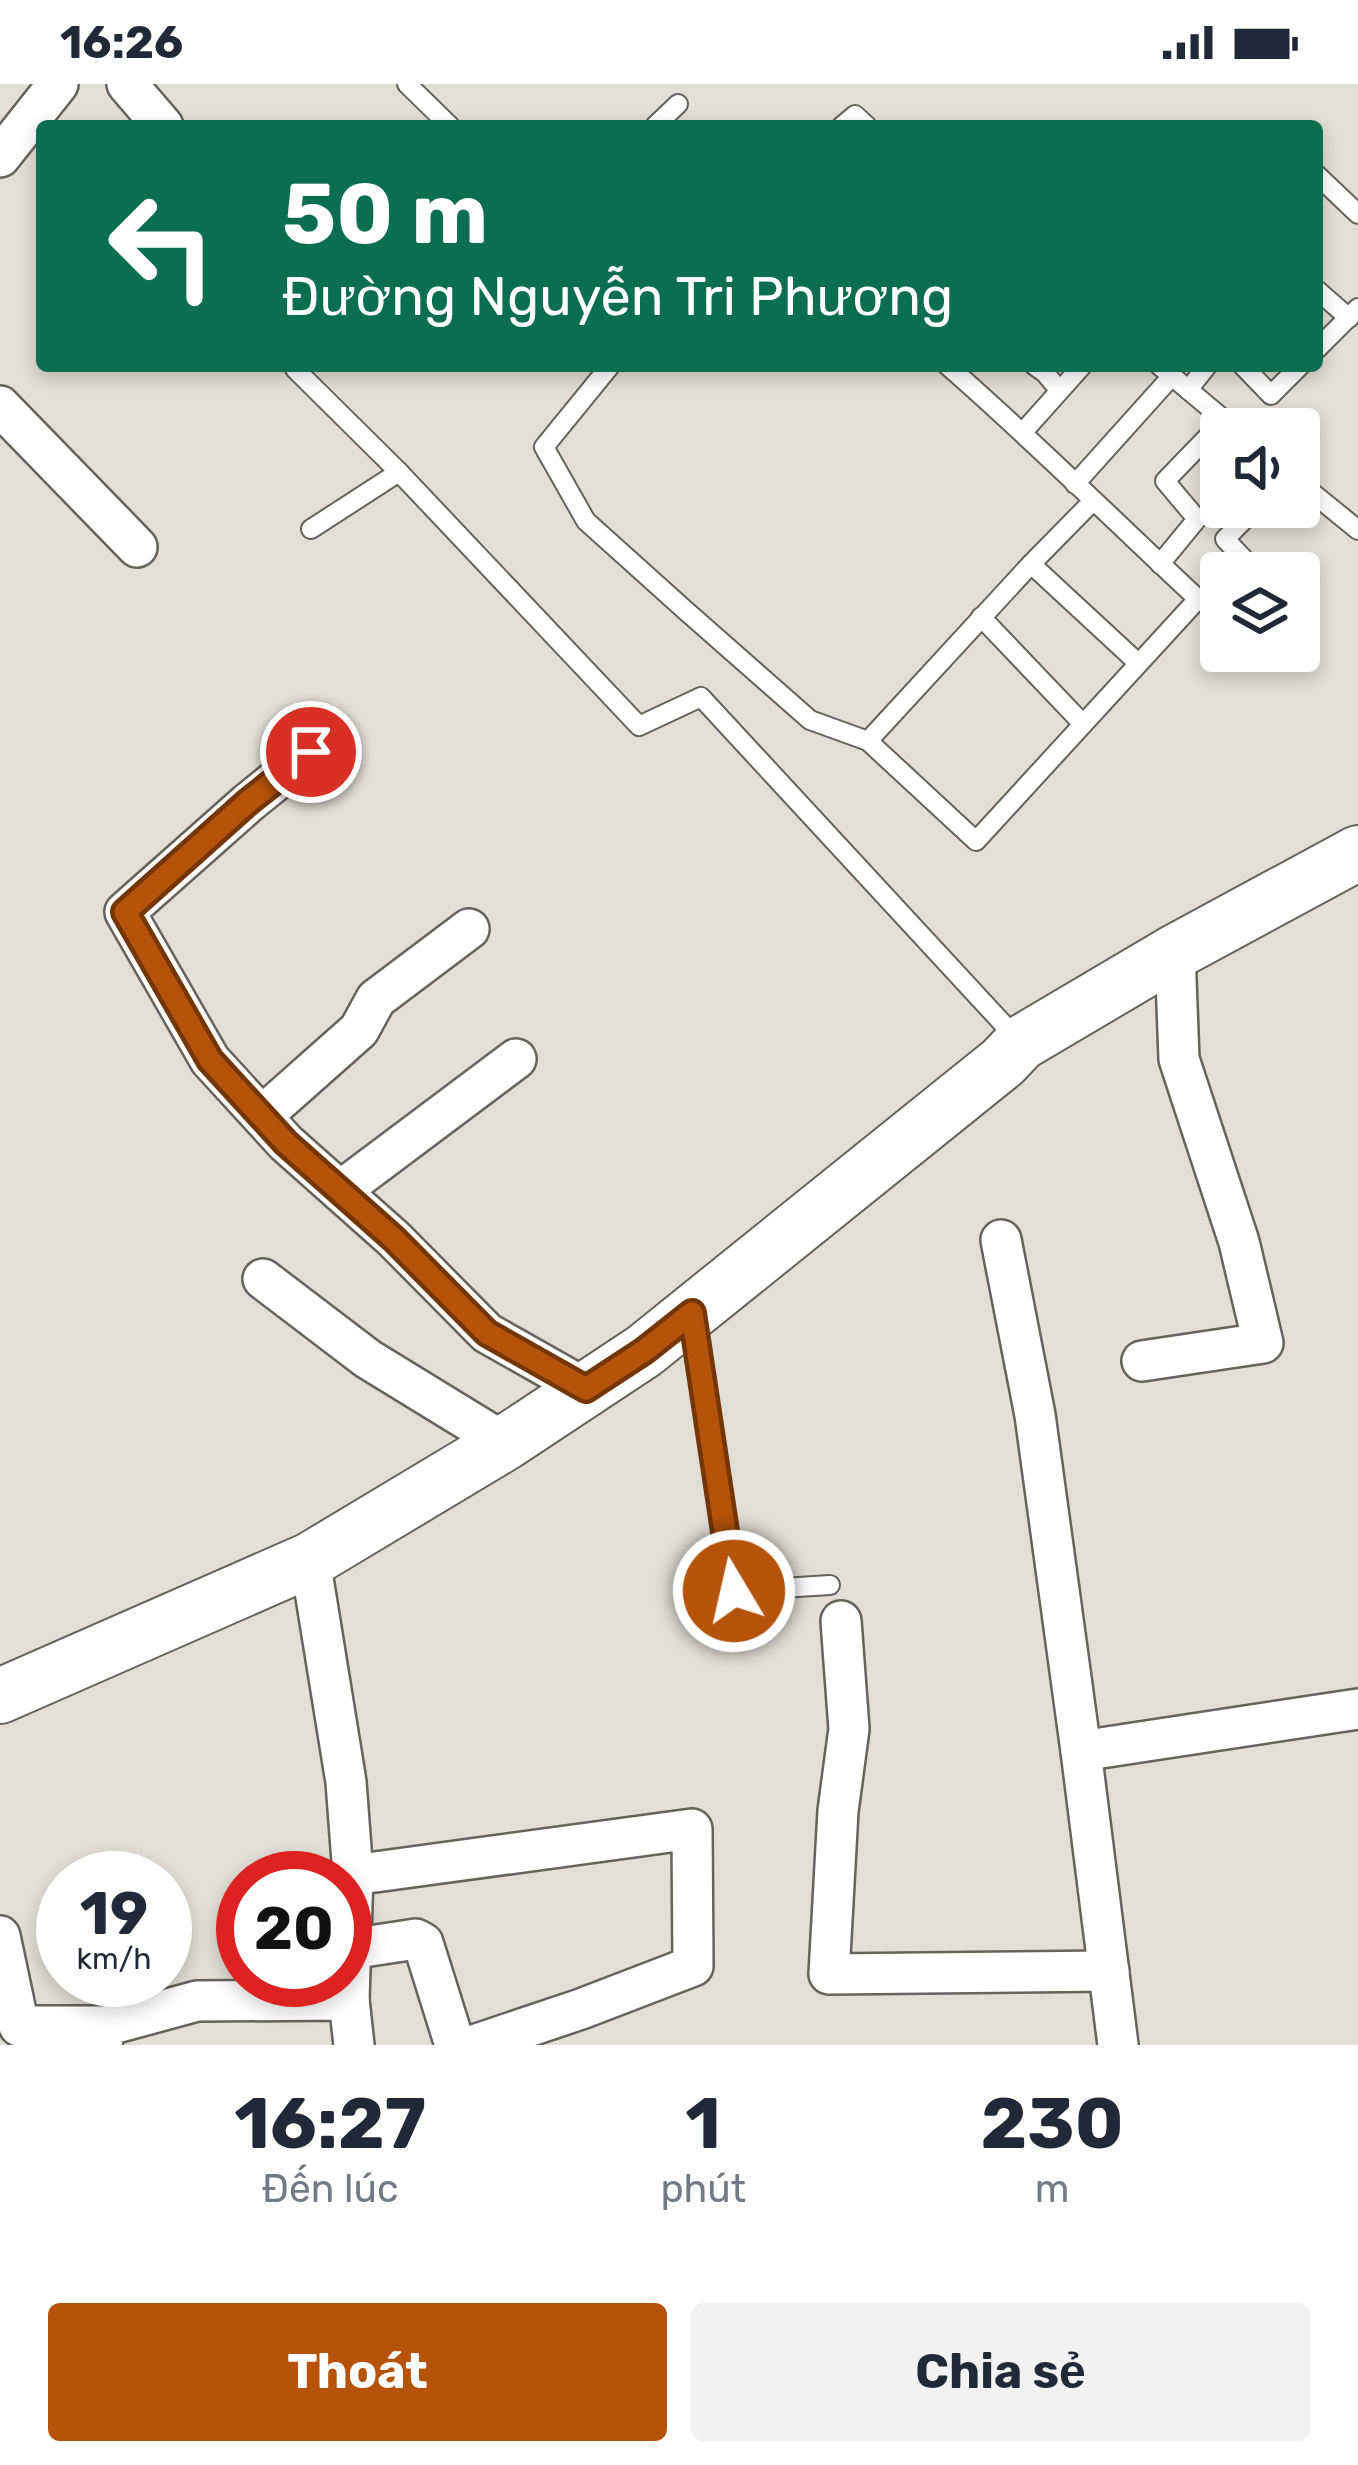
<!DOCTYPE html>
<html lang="vi">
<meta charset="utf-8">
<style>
body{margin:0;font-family:Rubik,sans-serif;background:#f2f2f3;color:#1f2937;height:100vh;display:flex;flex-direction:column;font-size:45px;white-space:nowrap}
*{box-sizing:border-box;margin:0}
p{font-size:39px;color:#747a83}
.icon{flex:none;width:66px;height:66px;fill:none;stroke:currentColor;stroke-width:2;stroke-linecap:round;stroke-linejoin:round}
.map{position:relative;height:1961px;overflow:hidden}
.drawer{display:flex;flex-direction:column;background:#fff;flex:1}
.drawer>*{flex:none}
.top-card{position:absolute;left:36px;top:36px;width:1287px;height:252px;border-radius:12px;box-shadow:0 6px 18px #0003;background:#0b6e4f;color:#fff;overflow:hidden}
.controls{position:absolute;left:1200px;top:324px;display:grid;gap:24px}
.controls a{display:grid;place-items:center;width:120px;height:120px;border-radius:12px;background:#fff;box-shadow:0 6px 18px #0003;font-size:60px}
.speed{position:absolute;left:36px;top:1767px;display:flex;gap:24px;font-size:60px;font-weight:700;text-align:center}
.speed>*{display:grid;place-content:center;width:156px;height:156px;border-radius:50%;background:#fff;box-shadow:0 6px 18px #0003;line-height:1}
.speed small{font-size:30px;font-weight:400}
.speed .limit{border:18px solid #d22;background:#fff;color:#111}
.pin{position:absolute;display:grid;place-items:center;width:102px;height:102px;color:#fff;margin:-51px;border:6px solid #fff;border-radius:50%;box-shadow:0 3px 12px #0007}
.me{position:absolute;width:132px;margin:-66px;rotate:351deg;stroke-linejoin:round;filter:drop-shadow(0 0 9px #0008)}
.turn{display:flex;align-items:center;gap:42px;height:252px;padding:0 48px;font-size:54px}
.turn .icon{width:156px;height:156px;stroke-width:2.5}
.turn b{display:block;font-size:84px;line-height:102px}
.eta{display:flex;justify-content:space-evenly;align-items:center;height:204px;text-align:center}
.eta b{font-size:72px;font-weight:700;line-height:84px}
.button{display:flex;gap:24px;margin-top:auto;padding:24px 48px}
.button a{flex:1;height:138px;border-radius:12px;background:#b45309;color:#fff;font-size:48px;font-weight:700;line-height:138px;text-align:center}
.button a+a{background:#f2f2f3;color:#1f2937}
.status{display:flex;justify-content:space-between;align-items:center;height:84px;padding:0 60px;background:#fff;direction:ltr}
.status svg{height:33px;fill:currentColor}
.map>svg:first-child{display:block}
</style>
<div class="status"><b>16:26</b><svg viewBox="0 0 49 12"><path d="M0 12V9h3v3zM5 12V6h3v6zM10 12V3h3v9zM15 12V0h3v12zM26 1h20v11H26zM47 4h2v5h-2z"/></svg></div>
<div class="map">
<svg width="1358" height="1961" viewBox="0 0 1358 1961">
<rect width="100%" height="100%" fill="#e2dfd6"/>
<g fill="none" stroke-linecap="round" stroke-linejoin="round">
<defs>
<g id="service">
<polyline points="407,0 450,42"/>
<polyline points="655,42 678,20"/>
<polyline points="842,42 855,31 867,42"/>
<polyline points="1317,91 1358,130"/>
<polyline points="1317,206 1349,234"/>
<polyline points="1317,265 1358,224"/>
<polyline points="610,282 544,363 586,437 685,526 810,636 868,657"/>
<path d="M948,282C1034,357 1114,437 1198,515L976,757L868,657L1031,480L1092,418"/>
<polyline points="1035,282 1045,289 1059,306"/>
<polyline points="1160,282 1235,345"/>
<polyline points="1243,282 1271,311 1300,282"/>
<polyline points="295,285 399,388"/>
<polyline points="1188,306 1207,282"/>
<polyline points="1023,348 1082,282"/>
<polyline points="1299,398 1358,446"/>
<polyline points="1075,400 1172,292"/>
<polyline points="1257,423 1225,455 1257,489"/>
<polyline points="311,445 399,388 639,642 701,613 1019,957"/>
<polyline points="1031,480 1138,579"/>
<polyline points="1160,480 1197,435 1165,397 1224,336"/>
<polyline points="1198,515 1221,529"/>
<polyline points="981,533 1083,640"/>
<polyline points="693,1239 734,1507 830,1501"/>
</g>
<g id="minor">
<polyline points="127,0 163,42"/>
<polyline points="0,73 58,0"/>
<polyline points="0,322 137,463"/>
<polyline points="311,668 248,719 125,828 210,976 286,1059 394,1155 487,1249 586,1305"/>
<polyline points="262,1032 359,946 376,915 469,845"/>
<polyline points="340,1107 516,975"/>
<polyline points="1001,1156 1035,1331 1081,1667 1118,1961"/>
<polyline points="263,1195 368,1275 505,1359"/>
<polyline points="1142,1277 1263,1259 1239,1158 1179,975 1175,868"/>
<polyline points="310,1476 346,1698 353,1791 349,1916"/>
<polyline points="841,1537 849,1645 838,1727 829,1890 1109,1887"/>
<polyline points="1081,1667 1358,1625"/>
<polyline points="353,1791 692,1745 693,1882 581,1925 474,1961"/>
<polyline points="0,1852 19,1942 105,1942"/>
<polyline points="350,1865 416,1855 423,1859 455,1961"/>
<polyline points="102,1961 105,1942 197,1917 349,1916 354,1961"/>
</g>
<polyline id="secondary" points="0,1612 310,1476 505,1359 644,1267 1003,978 1021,959 1175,868 1358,769"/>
</defs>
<use href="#service" stroke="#65635b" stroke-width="22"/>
<use href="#minor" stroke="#65635b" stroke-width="44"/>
<use href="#secondary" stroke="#65635b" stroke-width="58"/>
<use href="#service" stroke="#fff" stroke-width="18"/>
<use href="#minor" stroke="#fff" stroke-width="39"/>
<use href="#secondary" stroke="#fff" stroke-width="54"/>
</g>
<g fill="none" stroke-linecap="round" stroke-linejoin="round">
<defs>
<polyline id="route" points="311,668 248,718 125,828 210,976 286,1059 394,1155 487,1249 586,1305 644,1267 692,1229 734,1507"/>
</defs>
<use href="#route" stroke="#753606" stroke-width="30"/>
<use href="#route" stroke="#b45309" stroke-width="21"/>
</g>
</svg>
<div class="controls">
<a><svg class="icon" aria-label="sound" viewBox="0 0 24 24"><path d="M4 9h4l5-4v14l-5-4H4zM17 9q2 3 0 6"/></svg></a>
<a><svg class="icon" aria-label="layers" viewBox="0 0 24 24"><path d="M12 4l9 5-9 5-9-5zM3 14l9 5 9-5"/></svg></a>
</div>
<div class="speed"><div>19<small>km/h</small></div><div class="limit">20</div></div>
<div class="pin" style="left:311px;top:668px;background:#d93025"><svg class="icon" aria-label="arrive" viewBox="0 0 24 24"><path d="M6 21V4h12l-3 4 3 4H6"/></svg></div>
<svg class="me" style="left:734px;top:1507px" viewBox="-20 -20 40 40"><circle r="17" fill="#b45309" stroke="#fff" stroke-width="3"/><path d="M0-11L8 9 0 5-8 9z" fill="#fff"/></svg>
<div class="top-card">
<div class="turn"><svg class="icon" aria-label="left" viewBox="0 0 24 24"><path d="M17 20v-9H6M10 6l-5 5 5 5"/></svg><div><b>50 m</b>Đường Nguyễn Tri Phương</div></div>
</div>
</div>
<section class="drawer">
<div class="eta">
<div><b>16:27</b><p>Đến lúc</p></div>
<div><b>1</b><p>phút</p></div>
<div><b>230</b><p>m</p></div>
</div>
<div class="button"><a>Thoát</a><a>Chia sẻ</a></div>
</section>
